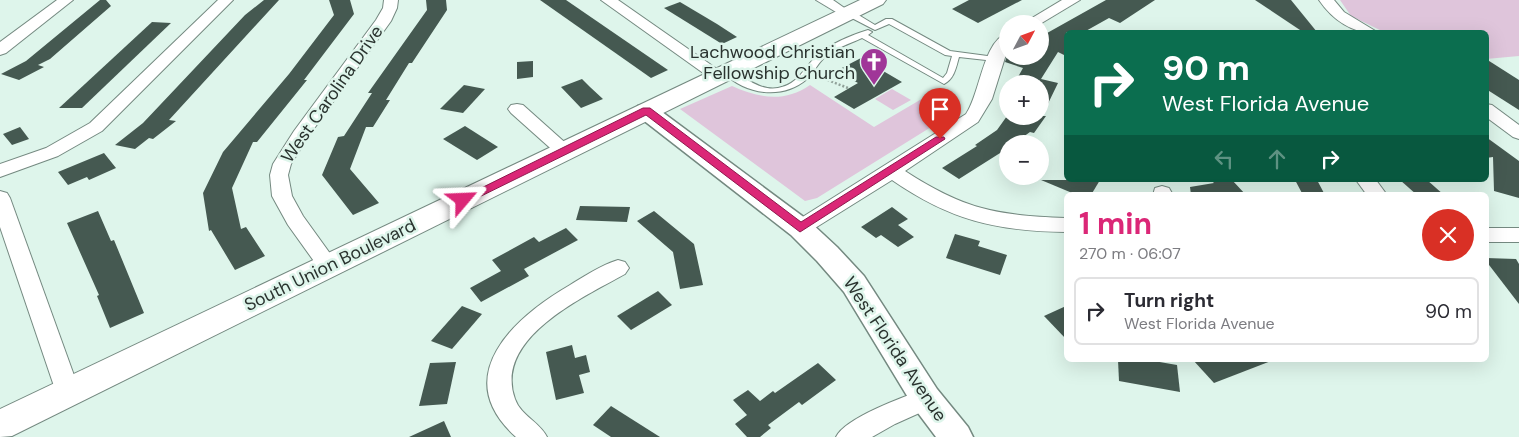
<!DOCTYPE html>
<meta charset="utf-8">
<style>
body{margin:0;font-family:"DM Sans",sans-serif;background:#f2f2f3;color:#2b2b33;height:100vh;display:flex;flex-direction:column;font-size:19px;white-space:nowrap}
*{box-sizing:border-box;margin:0}
p{font-size:16px;color:#7c7c81}
.icon{flex:none;width:28px;height:28px;fill:none;stroke:currentColor;stroke-width:2;stroke-linecap:round;stroke-linejoin:round}
.map{position:relative;flex:1;overflow:hidden}
.panel{position:absolute;left:1064px;top:192px;width:425px;height:170px;display:flex;flex-direction:column;background:#fff;border-radius:8px;box-shadow:0 5px 20px #0002}
.panel>*{flex:none}
.banner{position:absolute;left:1064px;top:30px;width:425px;height:152px;border-radius:8px;box-shadow:0 5px 20px #0002;background:#0b6e4f;color:#fff;overflow:hidden}
.needle{width:32px;rotate:49deg}
.buttons{position:absolute;left:999px;top:15px;display:grid;gap:10px}
.buttons a{display:grid;place-items:center;width:50px;height:50px;border-radius:50%;background:#fff;box-shadow:0 5px 20px #0002;font-size:25px}
.pin{position:absolute;display:grid;place-items:center;width:42px;height:42px;color:#fff;margin:-51px -21px;border-radius:50% 50% 50% 0;rotate:-45deg;box-shadow:0 0 5px #0007}
.pin .icon{rotate:45deg}
.me{position:absolute;width:55px;margin:-28px;rotate:64deg;stroke-linejoin:round;filter:drop-shadow(0 0 4px #0008)}
.turn{display:flex;align-items:center;gap:18px;height:105px;padding:0 15px;font-size:22px}
.turn .icon{width:65px;height:65px;stroke-width:2.5}
.turn b{display:block;font-size:35px;line-height:42px}
.lanes{display:flex;align-items:center;height:48px;padding:0 15px;background:#0003;justify-content:center;gap:25px;direction:ltr}
.lanes .off{opacity:.35}
.round{display:grid;place-items:center;flex:none;width:52px;height:52px;border-radius:26px;background:#f2f2f3}
.summary{display:flex;align-items:center;justify-content:space-between;height:85px;padding:0 15px}
h1{font-size:30px;font-weight:700;line-height:38px;color:#db2777}
ul{padding:0;list-style:none}
li{display:flex;align-items:center;gap:15px;height:68px;margin:0 10px 8px;padding:0 5px;border:2px solid #e1e1e2;border-radius:8px}
li div{flex:1}
li b{display:block;font-size:19px}
li em{font-style:normal}
.map>svg:first-child{display:block}
</style>
<div class="map">
<svg width="1519" height="437" viewBox="0 0 1519 437">
<rect width="100%" height="100%" fill="#def5eb"/>
<g fill="#dfc5db">
<polygon points="1340,0 1519,0 1519,56 1486,59 1486,32 1384,32 1351,16"/>
<path d="M810,85L874,127L925,97L952,114L817,198L805,201L680,109L732,86C759,98 784,103 810,85Z"/>
<polygon points="892,89 911,100 893,110 875,99"/>
</g>
<g fill="#455951">
<polygon points="100,0 106,0 111,6 50,59 38,65 44,67 19,80 1,74 26,61"/>
<polygon points="264,0 279,0 169,120 176,121 153,139 149,138 135,149 115,145 143,123 245,15"/>
<polygon points="329,0 350,0 354,14 304,80 307,80 257,142 253,142 232,188 241,229 246,227 265,256 235,270 211,230 209,231 203,193 223,152 289,74 334,15"/>
<polygon points="426,0 446,0 447,10 412,63 409,63 386,100 390,100 373,127 366,127 350,169 379,203 353,215 322,175 338,137 344,136 372,93 368,93 427,10"/>
<polygon points="540,0 566,0 668,70 651,78"/>
<polygon points="969,0 1022,0 978,23 952,9"/>
<polygon points="1106,0 1155,0 1120,23 1109,18 1084,32 1066,32 1066,56 1058,52 1041,79 1058,83 1042,116 1046,116 1034,133 1030,132 1013,144 1008,144 1008,148 959,179 942,168 977,146 975,145 997,130 1007,116 1040,116 1040,80 1037,84 1014,84 1023,68 1005,62 1007,56 1040,56 1040,37"/>
<polygon points="1255,0 1291,0 1317,32 1303,32"/>
<polygon points="680,2 717,24 737,37 722,44 664,8"/>
<polygon points="152,22 171,23 82,108 59,108"/>
<polygon points="861,58 902,82 854,109 834,97 858,83 836,71"/>
<polygon points="1486,59 1519,80 1519,110 1486,89"/>
<polygon points="533,61 533,77 517,79 517,62"/>
<polygon points="582,79 590,87 603,99 581,108 561,87"/>
<polygon points="464,85 485,89 463,113 440,109"/>
<polygon points="465,126 498,147 477,160 443,139"/>
<polygon points="20,127 29,139 12,145 3,134"/>
<polygon points="1486,137 1519,161 1519,198 1494,191 1493,157 1486,158"/>
<polygon points="104,153 116,168 89,180 87,177 68,185 58,172"/>
<polygon points="1041,180 1100,180 1091,195 1077,195"/>
<polygon points="1211,180 1232,180 1246,195 1191,195 1190,187 1214,183"/>
<polygon points="1295,180 1317,180 1325,195 1303,195"/>
<polygon points="1400,180 1427,180 1444,195 1417,195"/>
<polygon points="580,206 630,207 627,222 576,220"/>
<polygon points="892,207 908,219 898,225 914,237 898,247 881,235 876,238 861,227"/>
<polygon points="98,211 111,241 114,240 144,313 110,328 97,296 99,295 67,223"/>
<polygon points="654,211 694,244 703,285 680,289 673,252 637,221"/>
<polygon points="566,228 578,240 524,269 529,276 481,302 470,288 501,271 492,260 534,237 539,242"/>
<polygon points="955,234 980,241 978,246 1007,255 1000,275 946,258"/>
<polygon points="1486,258 1516,259 1519,264 1519,304 1486,261"/>
<polygon points="658,291 672,305 631,330 617,316"/>
<polygon points="462,306 482,314 452,349 431,341"/>
<polygon points="1066,306 1066,339 1044,316"/>
<polygon points="572,345 575,358 586,355 590,372 579,375 584,393 556,400 546,352"/>
<polygon points="1118,360 1148,360 1177,365 1180,392 1119,381"/>
<polygon points="1193,360 1271,360 1271,361 1214,383"/>
<polygon points="456,362 447,404 419,406 430,363"/>
<polygon points="818,363 836,380 802,405 799,402 768,425 771,428 760,437 747,437 735,424 747,415 733,400 748,390 760,401 773,391 775,393"/>
<polygon points="611,406 660,437 611,437 593,425"/>
<polygon points="444,421 451,437 409,437"/>
</g>
<g fill="none" stroke-linecap="round" stroke-linejoin="round">
<defs>
<path id="service" d="M846,11H852L875,25L886,19H892L950,51L995,57L999,59L995,61L959,57C956,68 954,79 944,84L862,38C849,44 835,48 824,58C817,64 814,73 807,79C782,100 746,95 723,72L724,70C738,68 755,92 778,88C800,84 804,66 819,54C832,43 852,35 868,30L872,32L868,35L943,78L947,73L952,56L945,55L889,24L875,30L846,15Z"/>
<g id="minor">
<polygon points="57,0 73,0 6,53 0,55 0,42"/>
<polygon points="218,0 233,0 102,131 58,156 0,177 0,164 46,148 90,123"/>
<polygon points="384,0 398,0 397,8 391,21 308,137 291,164 288,175 292,196 303,216 339,266 335,271 328,274 321,271 288,225 272,196 270,175 273,164 294,131 376,20 383,8"/>
<polygon points="601,0 618,0 727,76 725,80 713,80"/>
<polygon points="816,0 833,0 853,14 846,18"/>
<polygon points="1062,0 1080,0 1040,24 1022,24"/>
<path d="M1319,0H1334L1344,12L1377,32C1353,35 1332,19 1319,0Z"/>
<path d="M1008,33V48L992,99L978,122L905,171C965,210 996,215 1066,218V232C995,231 950,220 892,180L807,233L800,235L793,233L790,228L793,223L966,114C980,95 983,40 1008,33Z"/>
<polygon points="517,104 523,105 570,147 573,151 570,155 558,155 511,113 508,109 511,105"/>
<polygon points="1486,104 1492,105 1519,125 1519,139 1513,137 1486,117"/>
<polygon points="1356,180 1376,180 1387,195 1367,195"/>
<polygon points="1162,186 1169,188 1173,195 1153,195 1155,188"/>
<polygon points="0,191 7,193 10,198 80,392 77,399 68,402 59,399 56,392 0,227"/>
<rect x="1486" y="228" width="33" height="14"/>
<path d="M618,260L625,262L629,268L625,274C584,297 493,338 515,399C521,416 540,422 547,437H516C448,376 515,317 570,285C585,276 601,265 618,260Z"/>
<path d="M926,389L935,392L938,399L935,406L895,424L872,437H836C845,418 905,396 926,389Z"/>
</g>
<polygon id="tertiary" points="646,104 654,106 809,221 837,247 864,276 937,389 968,427 973,437 936,437 915,409 844,292 817,261 791,235 638,116 635,111 638,106"/>
<polygon id="secondary" points="860,0 886,0 883,4 12,436 0,437 0,409"/>
</defs>
<use href="#service" stroke="#748980" stroke-width="2"/>
<use href="#minor" stroke="#748980" stroke-width="2"/>
<use href="#tertiary" stroke="#748980" stroke-width="3"/>
<use href="#secondary" stroke="#748980" stroke-width="2"/>
<polyline stroke="#90a199" stroke-width="2.5" stroke-dasharray="2 2" stroke-linecap="butt" points="820,77 848,88"/>
<use href="#service" fill="#fff" fill-rule="evenodd"/>
<use href="#minor" fill="#fff" fill-rule="evenodd"/>
<use href="#tertiary" fill="#fff" fill-rule="evenodd"/>
<use href="#secondary" fill="#fff" fill-rule="evenodd"/>
</g>
<polygon fill="#db2777" stroke="#8e194d" points="643,108 650,108 801,222 936,137 944,137 945,139 800,232 646,115 467,203 459,203 457,200"/>
<defs>
<symbol id="church-pin" viewBox="-11 -11 22 30"><path d="M0 17L-7.5 6A9.5 9.5 0 1 1 7.5 6Z" fill="#a03698" stroke="#def5eb"/><path d="M-1.2-6h2.4v3.5h3.3v2.4h-3.3V6h-2.4V-.1h-3.3v-2.4h3.3Z" fill="#fff"/></symbol>
</defs>
<g fill-rule="evenodd">
<use href="#church-pin" x="858" y="46" width="32" height="43"/>
</g>
<g text-anchor="middle" dominant-baseline="central" stroke-width="5" stroke-linejoin="round" paint-order="stroke">
<g font-size="18" fill="#2a332f" stroke="#def5eb" text-anchor="end">
<text x="855" y="52">Lachwood Christian<tspan x="855" dy="21">Fellowship Church</tspan></text>
</g>
<g font-size="18" fill="#2a332f" stroke="#def5eb">
<text transform="translate(332 94) rotate(-55)">West Carolina Drive</text>
<text transform="translate(330 265) rotate(-26)">South Union Boulevard</text>
<text transform="translate(895 349) rotate(56)">West Florida Avenue</text>
</g>
</g>
</svg>
<div class="buttons">
<a><svg class="needle" viewBox="-14 -14 28 28"><path d="M0-13l5 13h-10z" fill="#e53935"/><path d="M0 13l5-13h-10z" fill="#7c7c81"/></svg></a>
<a>+</a>
<a>−</a>
</div>
<div class="pin" style="left:940px;top:139px;background:#d93025"><svg class="icon" aria-label="arrive" viewBox="0 0 24 24"><path d="M6 21V4h12l-3 4 3 4H6"/></svg></div>
<svg class="me" style="left:463px;top:200px" viewBox="-20 -20 40 40"><path d="M0-17L14 15 0 8-14 15z" fill="#db2777" stroke="#fff" stroke-width="4"/></svg>
<div class="banner">
<div class="turn"><svg class="icon" aria-label="right" viewBox="0 0 24 24"><path d="M7 20v-9h11M14 6l5 5-5 5"/></svg><div><b>90 m</b>West Florida Avenue</div></div>
<div class="lanes"><svg class="icon off" aria-label="left" viewBox="0 0 24 24"><path d="M17 20v-9H6M10 6l-5 5 5 5"/></svg><svg class="icon off" aria-label="ahead" viewBox="0 0 24 24"><path d="M12 20V5M6 11l6-6 6 6"/></svg><svg class="icon" aria-label="right" viewBox="0 0 24 24"><path d="M7 20v-9h11M14 6l5 5-5 5"/></svg></div>
</div>
<section class="panel">
<div class="summary"><div><h1>1 min</h1><p>270 m · 06:07</p></div><a class="round" style="background:#d93025;color:#fff"><svg class="icon" aria-label="close" viewBox="0 0 24 24"><path d="M6 6l12 12M18 6L6 18"/></svg></a></div>
<ul>
<li><svg class="icon" aria-label="right" viewBox="0 0 24 24"><path d="M7 20v-9h11M14 6l5 5-5 5"/></svg><div><b>Turn right</b><p>West Florida Avenue</p></div><em>90 m</em></li>
</ul>
</section>
</div>
